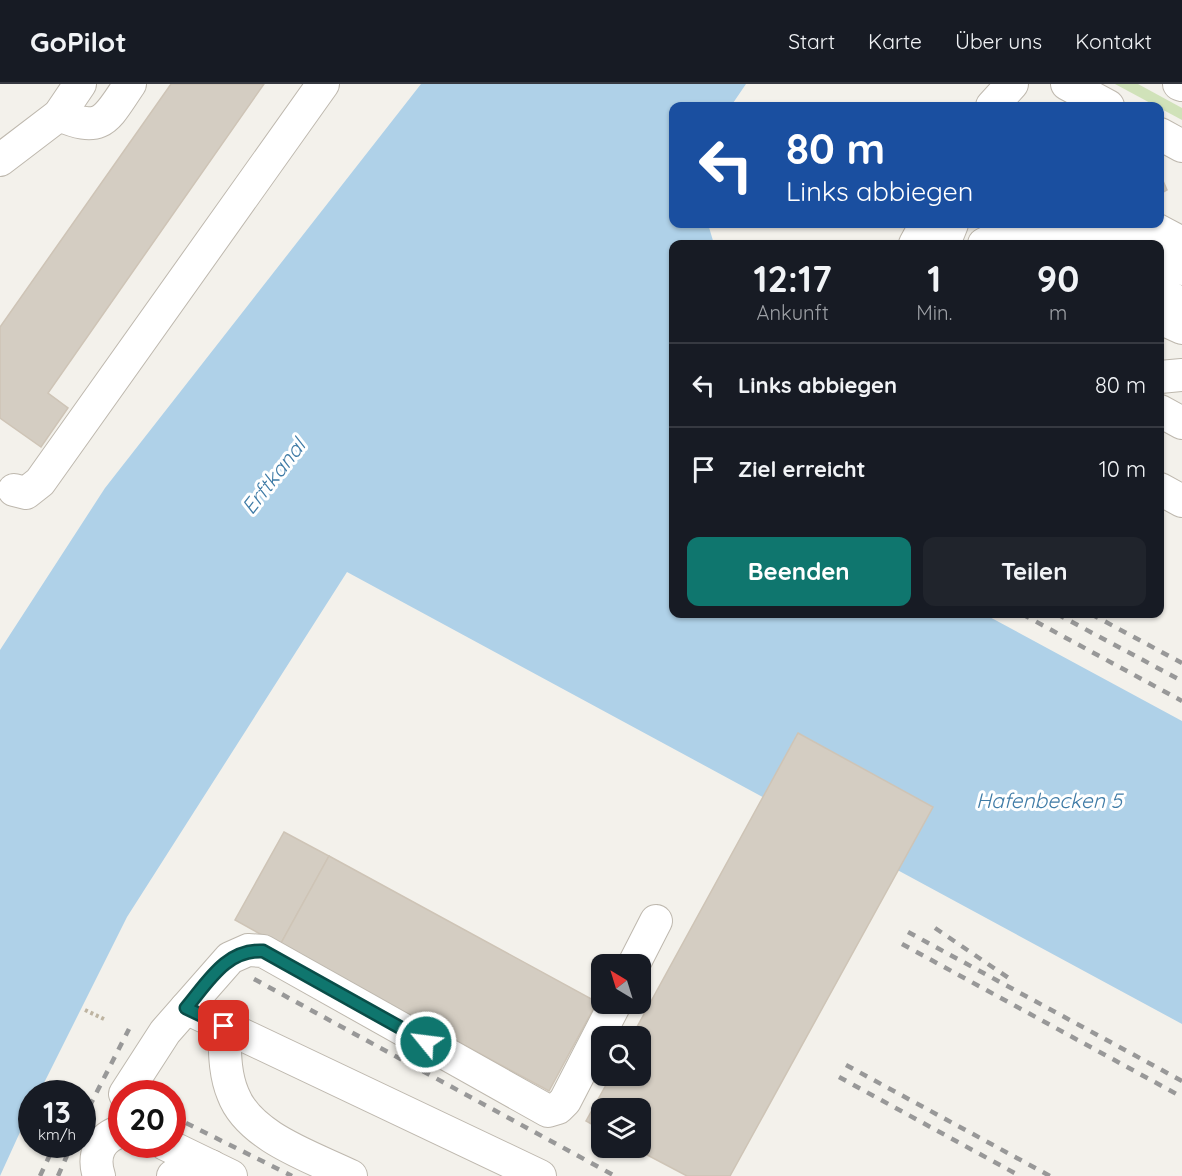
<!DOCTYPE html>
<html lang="de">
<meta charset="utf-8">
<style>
body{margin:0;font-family:Quicksand,sans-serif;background:#20242c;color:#f1f3f6;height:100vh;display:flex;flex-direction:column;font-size:22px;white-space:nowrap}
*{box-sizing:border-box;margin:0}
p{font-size:20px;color:#9ea1a6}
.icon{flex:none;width:33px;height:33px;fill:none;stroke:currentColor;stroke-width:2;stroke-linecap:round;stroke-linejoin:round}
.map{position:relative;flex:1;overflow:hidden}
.side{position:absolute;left:669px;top:156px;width:495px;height:378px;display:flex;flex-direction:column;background:#171b24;border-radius:12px;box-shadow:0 2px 4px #0004}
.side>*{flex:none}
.top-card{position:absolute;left:669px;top:18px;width:495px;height:126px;border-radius:12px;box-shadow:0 2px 4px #0004;background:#1a4fa0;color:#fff;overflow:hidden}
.needle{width:39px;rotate:322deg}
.buttons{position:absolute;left:591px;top:870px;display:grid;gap:12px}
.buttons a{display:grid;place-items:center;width:60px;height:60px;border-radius:12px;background:#171b24;box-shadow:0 2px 4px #0004;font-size:30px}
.speed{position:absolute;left:18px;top:996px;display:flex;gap:12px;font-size:30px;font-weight:700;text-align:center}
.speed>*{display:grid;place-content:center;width:78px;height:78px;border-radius:50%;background:#171b24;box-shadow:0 2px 4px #0004;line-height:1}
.speed small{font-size:15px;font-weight:400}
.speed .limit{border:9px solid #d22;background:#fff;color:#111}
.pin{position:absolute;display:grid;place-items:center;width:51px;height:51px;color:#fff;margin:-26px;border-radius:12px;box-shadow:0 3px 9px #0006}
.me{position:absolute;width:66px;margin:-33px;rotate:299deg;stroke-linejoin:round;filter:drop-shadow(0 0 4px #0008)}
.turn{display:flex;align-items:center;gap:21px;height:126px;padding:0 18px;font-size:27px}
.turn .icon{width:78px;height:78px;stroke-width:2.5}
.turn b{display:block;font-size:42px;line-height:51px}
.eta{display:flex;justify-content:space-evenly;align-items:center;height:102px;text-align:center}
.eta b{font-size:36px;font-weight:700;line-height:42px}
.action{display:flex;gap:12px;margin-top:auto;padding:12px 18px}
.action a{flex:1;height:69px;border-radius:12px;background:#0f766e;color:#fff;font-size:24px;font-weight:700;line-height:69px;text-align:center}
.action a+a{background:#20242c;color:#f1f3f6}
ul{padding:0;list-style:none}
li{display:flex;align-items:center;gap:18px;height:84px;padding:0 18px;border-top:2px solid #363941}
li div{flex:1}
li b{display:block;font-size:22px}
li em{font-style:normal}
header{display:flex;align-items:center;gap:36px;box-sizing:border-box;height:84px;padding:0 30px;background:#171b24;border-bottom:2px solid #363941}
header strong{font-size:28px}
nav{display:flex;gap:33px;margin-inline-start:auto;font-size:21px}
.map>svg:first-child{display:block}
</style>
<header>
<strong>GoPilot</strong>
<nav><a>Start</a><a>Karte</a><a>Über uns</a><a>Kontakt</a></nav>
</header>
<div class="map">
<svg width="1182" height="1092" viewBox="0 0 1182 1092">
<rect width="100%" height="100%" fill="#f3f1eb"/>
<polygon fill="#d0e2b9" points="1115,0 1138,0 1182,24 1182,36"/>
<polygon fill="#afd1e8" points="421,0 746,0 731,22 674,22 674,140 708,140 714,160 674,160 674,530 984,530 1182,637 1182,940 347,488 127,833 39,1009 32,1010 31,1024 0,1092 0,566 105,404"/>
<g fill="#d4cdc2" stroke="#cec4b6" stroke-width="1.5">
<polygon points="171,0 264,0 48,309 68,324 41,363 0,334 0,243"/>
<polygon points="1160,90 1167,106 1160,110"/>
<polygon points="798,649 933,723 730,1092 687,1092 634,1064 640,1064 640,1024 602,1024 602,1046 586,1037 611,992 640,992 640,952 632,952"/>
<polygon points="284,748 329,772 280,861 235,836"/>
<polygon points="329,772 597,918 549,1007 280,861"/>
</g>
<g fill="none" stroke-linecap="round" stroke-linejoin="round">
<defs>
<g id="minor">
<polyline points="1067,0 1108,22"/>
<polyline points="1179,0 1182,1"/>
<polyline points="992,22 1012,0"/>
<path d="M59,31C103,50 106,35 130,0"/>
<polyline points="1160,50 1182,62"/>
<polyline points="0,76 59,31 80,0"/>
<polyline points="1035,140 1073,160"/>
<polyline points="1068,140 1107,160"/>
<polyline points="1100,140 1138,160"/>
<polyline points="1146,140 1182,159"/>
<polyline points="915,160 926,140"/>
<polyline points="944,160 952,140"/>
<polyline points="984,160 1003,151 1025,160"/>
<polyline points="1160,172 1182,185"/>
<polyline points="1160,208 1182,220"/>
<polyline points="1160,234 1182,244"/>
<polyline points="1160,293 1182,291"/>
<polyline points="1160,327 1182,339"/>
<polyline points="1160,405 1182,417"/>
<polyline points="14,406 26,409 40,398 323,0"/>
<polyline points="634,880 656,837"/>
<polyline points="186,924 540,1092"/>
<path d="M224,942C225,964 224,989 233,1010C249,1053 312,1073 351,1092"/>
<polyline points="125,1010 165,948 230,874 248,866 263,867 548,1027 558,1024 565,1017 615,920"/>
<polyline points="165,1060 231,1092"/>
<path d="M99,1092C92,1071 100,1053 122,1047"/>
<polyline points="173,1092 211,1082"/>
</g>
</defs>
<use href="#minor" stroke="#beb8ae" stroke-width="34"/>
<polyline stroke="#beb4a1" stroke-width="4" stroke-dasharray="3 3" stroke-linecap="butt" points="85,926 106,936"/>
<use href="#minor" stroke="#fff" stroke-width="32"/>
<g stroke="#989898" stroke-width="4.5" stroke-dasharray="8 8" stroke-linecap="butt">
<polyline points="1022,530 1182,617"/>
<polyline points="1057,530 1182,597"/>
<polyline points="1091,530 1182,579"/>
<polyline points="935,844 1010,895"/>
<polyline points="908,848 1182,997"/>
<polyline points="902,860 1182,1013"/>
<polyline points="254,895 615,1092"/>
<polyline points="846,981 1050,1092"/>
<polyline points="839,993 1020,1092"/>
<polyline points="82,1037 129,945"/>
<polyline points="186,1039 292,1092"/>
<polyline points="40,1092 55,1060"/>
<polyline points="58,1092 72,1060"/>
</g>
</g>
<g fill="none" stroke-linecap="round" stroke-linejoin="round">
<defs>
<path id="route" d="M224,942L186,924C208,898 226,865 263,867L426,958"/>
</defs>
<use href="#route" stroke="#0a4d48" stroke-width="15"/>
<use href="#route" stroke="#0f766e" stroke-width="10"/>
</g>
<g text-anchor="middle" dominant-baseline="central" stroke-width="6" stroke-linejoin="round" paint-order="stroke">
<g font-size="21" font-style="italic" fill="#3f7ba6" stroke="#fff">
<text transform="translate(273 392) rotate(-52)">Erftkanal</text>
<text x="1049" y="716">Hafenbecken 5</text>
</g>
</g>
</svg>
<div class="buttons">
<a><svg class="needle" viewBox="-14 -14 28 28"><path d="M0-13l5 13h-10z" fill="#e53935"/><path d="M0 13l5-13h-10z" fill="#9ea1a6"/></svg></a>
<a><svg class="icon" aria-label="search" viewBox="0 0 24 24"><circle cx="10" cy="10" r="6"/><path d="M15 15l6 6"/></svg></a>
<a><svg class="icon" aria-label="layers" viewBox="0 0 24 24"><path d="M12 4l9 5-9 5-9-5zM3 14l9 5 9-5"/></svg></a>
</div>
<div class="speed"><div>13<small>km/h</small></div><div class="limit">20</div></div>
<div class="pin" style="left:224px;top:942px;background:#d93025"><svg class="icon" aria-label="arrive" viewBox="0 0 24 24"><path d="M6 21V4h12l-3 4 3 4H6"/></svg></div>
<svg class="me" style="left:426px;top:958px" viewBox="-20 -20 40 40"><circle r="17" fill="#0f766e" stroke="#fff" stroke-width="3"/><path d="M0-11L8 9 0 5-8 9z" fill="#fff"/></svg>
<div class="top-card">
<div class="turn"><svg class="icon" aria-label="left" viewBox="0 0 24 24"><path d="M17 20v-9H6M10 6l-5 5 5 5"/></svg><div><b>80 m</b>Links abbiegen</div></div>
</div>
<section class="side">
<div class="eta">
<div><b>12:17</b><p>Ankunft</p></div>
<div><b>1</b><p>Min.</p></div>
<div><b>90</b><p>m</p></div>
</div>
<ul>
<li><svg class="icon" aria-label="left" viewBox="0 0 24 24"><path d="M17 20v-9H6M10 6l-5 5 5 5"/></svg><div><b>Links abbiegen</b></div><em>80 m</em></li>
<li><svg class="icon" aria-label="arrive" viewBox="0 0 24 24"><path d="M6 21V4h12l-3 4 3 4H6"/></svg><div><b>Ziel erreicht</b></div><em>10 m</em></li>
</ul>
<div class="action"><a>Beenden</a><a>Teilen</a></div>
</section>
</div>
